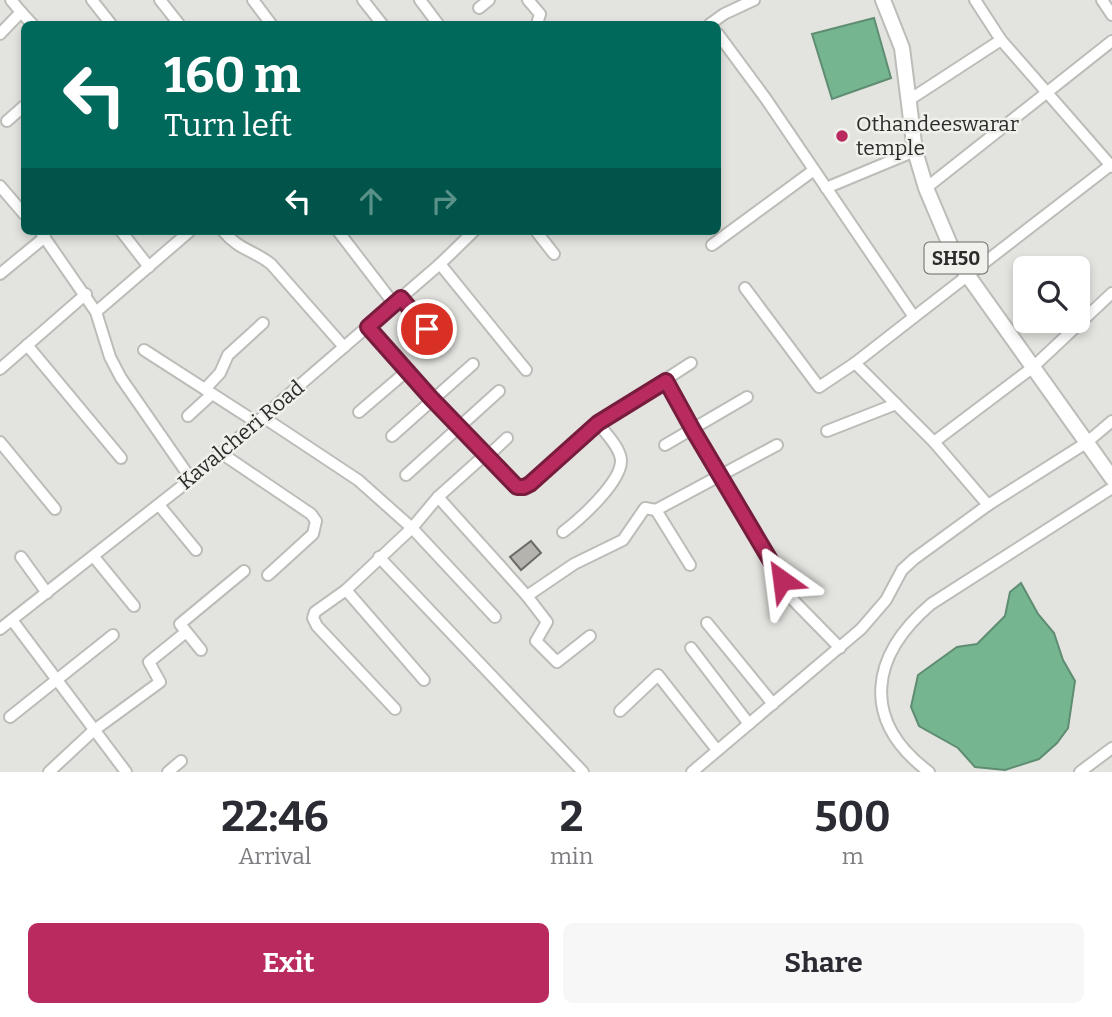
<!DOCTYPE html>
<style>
body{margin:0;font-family:Bitter,serif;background:#f7f7f7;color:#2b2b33;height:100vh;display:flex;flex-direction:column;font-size:26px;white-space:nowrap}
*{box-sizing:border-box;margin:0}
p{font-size:23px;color:#7c7c81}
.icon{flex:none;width:38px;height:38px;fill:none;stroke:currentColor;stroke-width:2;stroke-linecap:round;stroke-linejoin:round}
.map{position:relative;height:772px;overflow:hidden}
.sheet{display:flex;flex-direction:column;background:#fff;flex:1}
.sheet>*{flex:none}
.guide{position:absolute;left:21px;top:21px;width:700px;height:214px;border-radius:10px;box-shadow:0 4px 10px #0003;background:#00695c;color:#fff;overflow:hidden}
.buttons{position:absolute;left:1013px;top:256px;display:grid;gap:14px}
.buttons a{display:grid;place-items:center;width:77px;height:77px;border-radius:10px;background:#fff;box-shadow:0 4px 10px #0003;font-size:35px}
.pin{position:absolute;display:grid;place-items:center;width:60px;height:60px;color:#fff;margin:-30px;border:4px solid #fff;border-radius:50%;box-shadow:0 2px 7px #0007}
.me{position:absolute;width:77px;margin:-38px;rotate:329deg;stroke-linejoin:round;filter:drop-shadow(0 0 5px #0008)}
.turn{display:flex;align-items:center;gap:24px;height:147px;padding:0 28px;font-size:32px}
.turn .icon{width:91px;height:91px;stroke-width:2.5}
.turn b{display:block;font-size:49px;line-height:60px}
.lanes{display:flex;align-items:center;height:66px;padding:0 28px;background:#0003;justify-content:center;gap:35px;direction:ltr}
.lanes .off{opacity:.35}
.eta{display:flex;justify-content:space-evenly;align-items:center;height:119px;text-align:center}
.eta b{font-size:42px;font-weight:700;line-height:49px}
.action{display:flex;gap:14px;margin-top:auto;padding:14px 28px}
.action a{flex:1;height:80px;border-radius:10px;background:#b92b5f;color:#fff;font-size:28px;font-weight:700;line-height:80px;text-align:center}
.action a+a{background:#f7f7f7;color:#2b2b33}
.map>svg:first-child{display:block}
</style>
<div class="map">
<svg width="1112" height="772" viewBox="0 0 1112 772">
<rect width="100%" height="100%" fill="#e3e4df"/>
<g fill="#75b691" stroke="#5f8d72" stroke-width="2">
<polygon points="874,18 891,78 832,99 812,34"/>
<polygon points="1021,583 1038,614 1054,633 1063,660 1075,681 1068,728 1057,743 1039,759 1005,770 975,767 958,748 919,726 911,707 918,675 957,647 977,644 1005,616 1010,592"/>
</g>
<polygon fill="#b4b3ae" stroke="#6d6b67" stroke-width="2" points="531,541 541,553 521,570 510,557"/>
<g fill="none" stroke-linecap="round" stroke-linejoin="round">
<defs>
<g id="minor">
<polyline points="11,0 21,12"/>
<polyline points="92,0 111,24"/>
<polyline points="160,0 179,24"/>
<polyline points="253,0 271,24"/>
<polyline points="363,0 382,24"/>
<polyline points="420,0 438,24"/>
<polyline points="528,0 540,14 537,24"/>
<polyline points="975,0 1001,40 1112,167"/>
<polyline points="1102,0 1112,15"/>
<polyline points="479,8 489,0"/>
<polyline points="710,24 724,14 754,0"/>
<polyline points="0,34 21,12 32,24"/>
<polyline points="718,34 766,99 914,317 855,363"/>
<polyline points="909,100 1001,40"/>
<polyline points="7,121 24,106"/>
<polyline points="0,186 24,214"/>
<polyline points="826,188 915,151"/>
<polyline points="926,188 1112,41"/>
<polyline points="40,231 96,312 110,357 121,378 191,479"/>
<polyline points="121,231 149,267"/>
<path d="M223,231C239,250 253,250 271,264L344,347"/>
<polyline points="338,231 394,304"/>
<polyline points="536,231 554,254"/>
<polyline points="712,245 814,170"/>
<polyline points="440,264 526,370"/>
<polyline points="0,274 45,237"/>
<polyline points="401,298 427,329"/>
<polyline points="96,312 190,231"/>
<polyline points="914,317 1112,164"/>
<polyline points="368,327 486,454"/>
<polyline points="27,345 121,458"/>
<polyline points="144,350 256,422"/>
<polyline points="0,369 86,294"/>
<polyline points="666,381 693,430 794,601 840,648"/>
<polyline points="205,389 220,373 228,355 263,323"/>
<polyline points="359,412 407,371"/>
<polyline points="188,416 212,394"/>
<polyline points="263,417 358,480 412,528 495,617"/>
<polyline points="827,431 896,404"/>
<polyline points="392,436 473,364"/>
<polyline points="0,442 55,509"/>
<polyline points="934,442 1032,368 1112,293"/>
<polyline points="665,445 747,397"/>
<polyline points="221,453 311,514 316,521 313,534 268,575"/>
<polyline points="488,456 507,438"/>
<polyline points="406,475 499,391"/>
<polyline points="438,497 527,596 574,564 623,540 645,508 656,510"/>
<polyline points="159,505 196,550"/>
<polyline points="988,505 1086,443 1112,421"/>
<path d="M563,532C579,520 622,482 621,460C620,447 605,433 598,423"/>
<polyline points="21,557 47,593"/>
<polyline points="94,557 134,606"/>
<polyline points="379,557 583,772"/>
<polyline points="690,565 656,510 777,445"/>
<polyline points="346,590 424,680"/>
<polyline points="527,596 547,622 536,641 557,662 590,636"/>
<polyline points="12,620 126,772"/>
<polyline points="707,623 773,704"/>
<polyline points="0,629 191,479 440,264 474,231"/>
<polyline points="691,648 749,724"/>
<polyline points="201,650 180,624 244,571"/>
<polyline points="395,709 317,626 313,618 315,612 346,590 412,528 438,497 486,454 517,487 524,487 598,423 691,363"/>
<polyline points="620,711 658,675 717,750"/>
<polyline points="10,717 113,635"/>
<polyline points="49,772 93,731 160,682 149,662 186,632"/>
<polyline points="168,772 181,761"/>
<polyline points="692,772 861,629 886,600 902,570 914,559 988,505 934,442 855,363 819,387 745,288"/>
<path d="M929,772C860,720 870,656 931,604L1112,488"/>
<polyline points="1080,772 1112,748"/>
</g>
<polyline id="major" points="883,0 902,48 915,151 926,188 956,259 1112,478"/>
</defs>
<use href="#minor" stroke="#bcbdb8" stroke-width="14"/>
<use href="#major" stroke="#bcbdb8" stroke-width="18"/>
<use href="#minor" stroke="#fff" stroke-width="10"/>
<use href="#major" stroke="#fff" stroke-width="14"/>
</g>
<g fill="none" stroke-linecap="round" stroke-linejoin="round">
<defs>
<polyline id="route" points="427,329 401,298 368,327 431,398 517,487 524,487 530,484 598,423 666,381 693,430 782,580"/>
</defs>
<use href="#route" stroke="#781c3e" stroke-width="18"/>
<use href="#route" stroke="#b92b5f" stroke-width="12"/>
</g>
<circle fill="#b92b5f" stroke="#f0f1ec" stroke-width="2.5" cx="842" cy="136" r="7"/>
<g text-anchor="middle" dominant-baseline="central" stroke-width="5" stroke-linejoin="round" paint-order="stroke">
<rect fill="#f0f1ec" stroke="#676865" stroke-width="2" x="924.5" y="242.5" width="63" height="31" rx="5"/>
<g font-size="19" font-weight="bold" fill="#2c2d2b">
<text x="956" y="258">SH50</text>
</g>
<g font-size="21" fill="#2c2d2b" stroke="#f0f1ec" text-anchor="start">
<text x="856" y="124">Othandeeswarar<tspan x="856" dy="24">temple</tspan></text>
</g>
<g font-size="21" fill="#2c2d2b" stroke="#f0f1ec">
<text transform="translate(241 435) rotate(-40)">Kavalcheri Road</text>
</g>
</g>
</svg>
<div class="buttons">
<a><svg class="icon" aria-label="search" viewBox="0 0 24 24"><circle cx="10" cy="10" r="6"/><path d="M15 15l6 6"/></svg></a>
</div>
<div class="pin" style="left:427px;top:329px;background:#d93025"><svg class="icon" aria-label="arrive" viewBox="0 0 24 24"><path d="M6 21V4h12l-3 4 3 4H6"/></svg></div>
<svg class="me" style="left:782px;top:580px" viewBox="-20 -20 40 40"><path d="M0-17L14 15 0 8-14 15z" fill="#b92b5f" stroke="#fff" stroke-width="4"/></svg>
<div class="guide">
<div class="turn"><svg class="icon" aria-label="left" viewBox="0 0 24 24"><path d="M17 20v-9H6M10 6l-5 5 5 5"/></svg><div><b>160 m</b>Turn left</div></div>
<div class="lanes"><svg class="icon" aria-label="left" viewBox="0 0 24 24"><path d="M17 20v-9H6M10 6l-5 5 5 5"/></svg><svg class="icon off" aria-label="ahead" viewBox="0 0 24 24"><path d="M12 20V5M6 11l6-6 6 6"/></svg><svg class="icon off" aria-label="right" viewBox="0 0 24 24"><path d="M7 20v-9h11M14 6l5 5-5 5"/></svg></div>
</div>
</div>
<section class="sheet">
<div class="eta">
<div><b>22:46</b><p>Arrival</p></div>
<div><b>2</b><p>min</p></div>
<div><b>500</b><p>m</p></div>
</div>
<div class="action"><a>Exit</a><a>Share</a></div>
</section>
